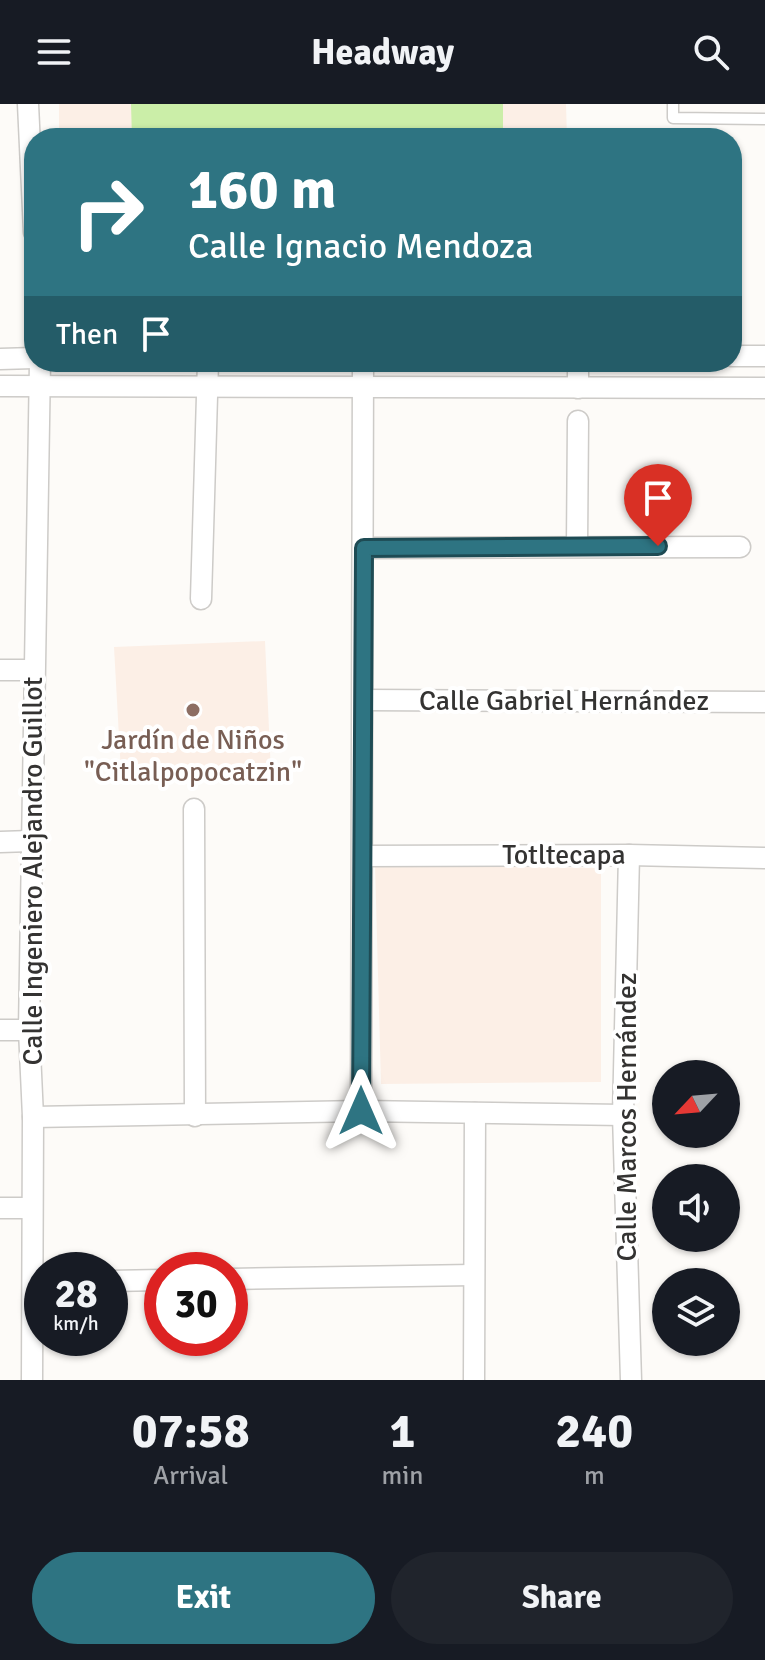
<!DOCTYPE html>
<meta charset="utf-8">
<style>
body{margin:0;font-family:Signika,sans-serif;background:#20242c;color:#f1f3f6;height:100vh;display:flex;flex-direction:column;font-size:30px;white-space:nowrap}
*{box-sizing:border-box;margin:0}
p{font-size:26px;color:#9ea1a6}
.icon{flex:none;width:44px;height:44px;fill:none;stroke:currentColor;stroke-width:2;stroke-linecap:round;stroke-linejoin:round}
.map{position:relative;height:1276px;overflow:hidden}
.panel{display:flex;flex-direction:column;background:#171b24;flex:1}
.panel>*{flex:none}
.top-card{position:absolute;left:24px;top:24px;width:718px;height:244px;border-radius:32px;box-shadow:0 2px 6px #0004;background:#2e7482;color:#fff;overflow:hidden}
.needle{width:52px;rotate:244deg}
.controls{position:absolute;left:652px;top:956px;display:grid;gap:16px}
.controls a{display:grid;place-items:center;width:88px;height:88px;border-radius:50%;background:#171b24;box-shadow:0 2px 6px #0004;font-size:40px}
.speed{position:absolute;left:24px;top:1148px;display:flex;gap:16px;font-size:40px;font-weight:700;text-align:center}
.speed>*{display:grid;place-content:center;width:104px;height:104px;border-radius:50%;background:#171b24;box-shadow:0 2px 6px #0004;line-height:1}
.speed small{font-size:20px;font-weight:400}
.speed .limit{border:12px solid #d22;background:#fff;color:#111}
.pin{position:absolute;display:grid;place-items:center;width:68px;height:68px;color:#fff;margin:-82px -34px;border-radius:50% 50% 50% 0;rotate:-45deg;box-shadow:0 0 8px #0007}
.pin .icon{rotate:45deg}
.me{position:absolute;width:88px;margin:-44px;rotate:0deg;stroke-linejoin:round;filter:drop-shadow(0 0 6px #0008)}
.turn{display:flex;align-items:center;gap:28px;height:168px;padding:0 32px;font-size:36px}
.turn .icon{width:104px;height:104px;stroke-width:2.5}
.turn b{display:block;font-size:56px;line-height:68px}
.then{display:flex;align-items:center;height:76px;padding:0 32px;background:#0003;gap:16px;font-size:30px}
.eta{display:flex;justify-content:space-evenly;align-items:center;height:136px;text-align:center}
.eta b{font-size:48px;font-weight:800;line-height:56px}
.button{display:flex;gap:16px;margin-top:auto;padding:16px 32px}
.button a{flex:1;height:92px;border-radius:48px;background:#2e7482;color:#fff;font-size:32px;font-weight:800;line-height:92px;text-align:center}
.button a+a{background:#20242c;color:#f1f3f6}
header{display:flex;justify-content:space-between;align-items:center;height:104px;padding:0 32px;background:#171b24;font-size:36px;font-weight:800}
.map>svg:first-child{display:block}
</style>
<header><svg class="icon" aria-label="menu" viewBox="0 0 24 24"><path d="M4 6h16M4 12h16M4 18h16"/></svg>Headway<svg class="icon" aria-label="search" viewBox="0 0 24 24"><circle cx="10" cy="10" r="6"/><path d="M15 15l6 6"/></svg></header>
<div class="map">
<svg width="765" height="1276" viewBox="0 0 765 1276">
<rect width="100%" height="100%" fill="#fdfbf8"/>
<g fill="#fcefe6">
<polygon points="59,0 566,0 567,34 59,34"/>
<polygon points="265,537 271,669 121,669 114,543"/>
<polygon points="375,760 601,764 601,978 381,980"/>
</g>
<polygon fill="#cbeea8" points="131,0 503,0 503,34 132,34"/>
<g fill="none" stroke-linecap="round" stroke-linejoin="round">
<defs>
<polyline id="service" points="673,0 673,14 765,15"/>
<g id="minor">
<polyline points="28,0 34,128"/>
<polyline points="732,252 765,252"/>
<polyline points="0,255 34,254"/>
<polyline points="578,258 578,284"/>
<polyline points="0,282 765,284"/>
<polyline points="577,442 578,317"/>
<polyline points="364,444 740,443"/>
<polyline points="201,495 208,258"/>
<polyline points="0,566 34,566"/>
<polyline points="364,596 765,598"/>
<polyline points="194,705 195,1012"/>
<polyline points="0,738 31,737"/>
<polyline points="629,751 623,1011 631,1276"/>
<polyline points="363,752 629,751 765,754"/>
<polyline points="0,926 29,926"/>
<polyline points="361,1007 363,258"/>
<polyline points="33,1013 361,1007 623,1011"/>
<polyline points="0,1104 31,1104"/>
<polyline points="230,1175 473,1171"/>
<polyline points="110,1177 162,1176"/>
<polyline points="32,1276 33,1013 29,926 40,258"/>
<polyline points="474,1276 475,1009"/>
</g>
</defs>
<use href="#service" stroke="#cdcbc8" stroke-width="13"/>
<use href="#minor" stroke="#cdcbc8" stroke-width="23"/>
<use href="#service" stroke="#fff" stroke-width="10"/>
<use href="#minor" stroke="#fff" stroke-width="20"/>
</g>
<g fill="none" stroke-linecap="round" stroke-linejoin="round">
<defs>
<polyline id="route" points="361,1007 364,444 658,442"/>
</defs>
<use href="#route" stroke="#1e4b54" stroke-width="20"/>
<use href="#route" stroke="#2e7482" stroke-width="14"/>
</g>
<circle fill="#8d6e63" stroke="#fff" stroke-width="3" cx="193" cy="606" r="8"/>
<g text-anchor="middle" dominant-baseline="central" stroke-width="8" stroke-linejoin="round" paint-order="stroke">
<g font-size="28" fill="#343332" stroke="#fff">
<text x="564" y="597">Calle Gabriel Hernández</text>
<text x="564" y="751">Totltecapa</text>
<text transform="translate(33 767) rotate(-90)">Calle Ingeniero Alejandro Guillot</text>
<text transform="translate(627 1013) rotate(-90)">Calle Marcos Hernández</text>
</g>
<g font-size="28" fill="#785e54" stroke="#fff">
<text x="193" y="636">Jardín de Niños<tspan x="193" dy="32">"Citlalpopocatzin"</tspan></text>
</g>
</g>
</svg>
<div class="controls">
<a><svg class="needle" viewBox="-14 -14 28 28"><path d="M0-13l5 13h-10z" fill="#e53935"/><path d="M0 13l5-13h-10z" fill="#9ea1a6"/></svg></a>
<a><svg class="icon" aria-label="sound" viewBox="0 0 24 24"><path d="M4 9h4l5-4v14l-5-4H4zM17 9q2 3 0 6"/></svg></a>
<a><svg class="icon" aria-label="layers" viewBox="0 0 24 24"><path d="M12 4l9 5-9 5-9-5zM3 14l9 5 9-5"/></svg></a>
</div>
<div class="speed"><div>28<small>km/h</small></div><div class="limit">30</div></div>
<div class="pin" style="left:658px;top:442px;background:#d93025"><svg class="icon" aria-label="arrive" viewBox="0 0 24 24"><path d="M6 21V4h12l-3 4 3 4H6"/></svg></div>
<svg class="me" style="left:361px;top:1007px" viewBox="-20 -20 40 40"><path d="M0-17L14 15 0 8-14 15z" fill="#2e7482" stroke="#fff" stroke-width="4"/></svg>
<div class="top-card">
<div class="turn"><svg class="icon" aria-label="right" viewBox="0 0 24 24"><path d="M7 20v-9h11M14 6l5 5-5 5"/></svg><div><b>160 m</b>Calle Ignacio Mendoza</div></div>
<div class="then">Then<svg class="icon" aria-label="arrive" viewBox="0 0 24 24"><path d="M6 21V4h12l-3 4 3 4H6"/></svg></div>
</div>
</div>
<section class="panel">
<div class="eta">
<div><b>07:58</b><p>Arrival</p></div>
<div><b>1</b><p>min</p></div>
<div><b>240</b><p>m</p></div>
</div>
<div class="button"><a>Exit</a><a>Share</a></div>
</section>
